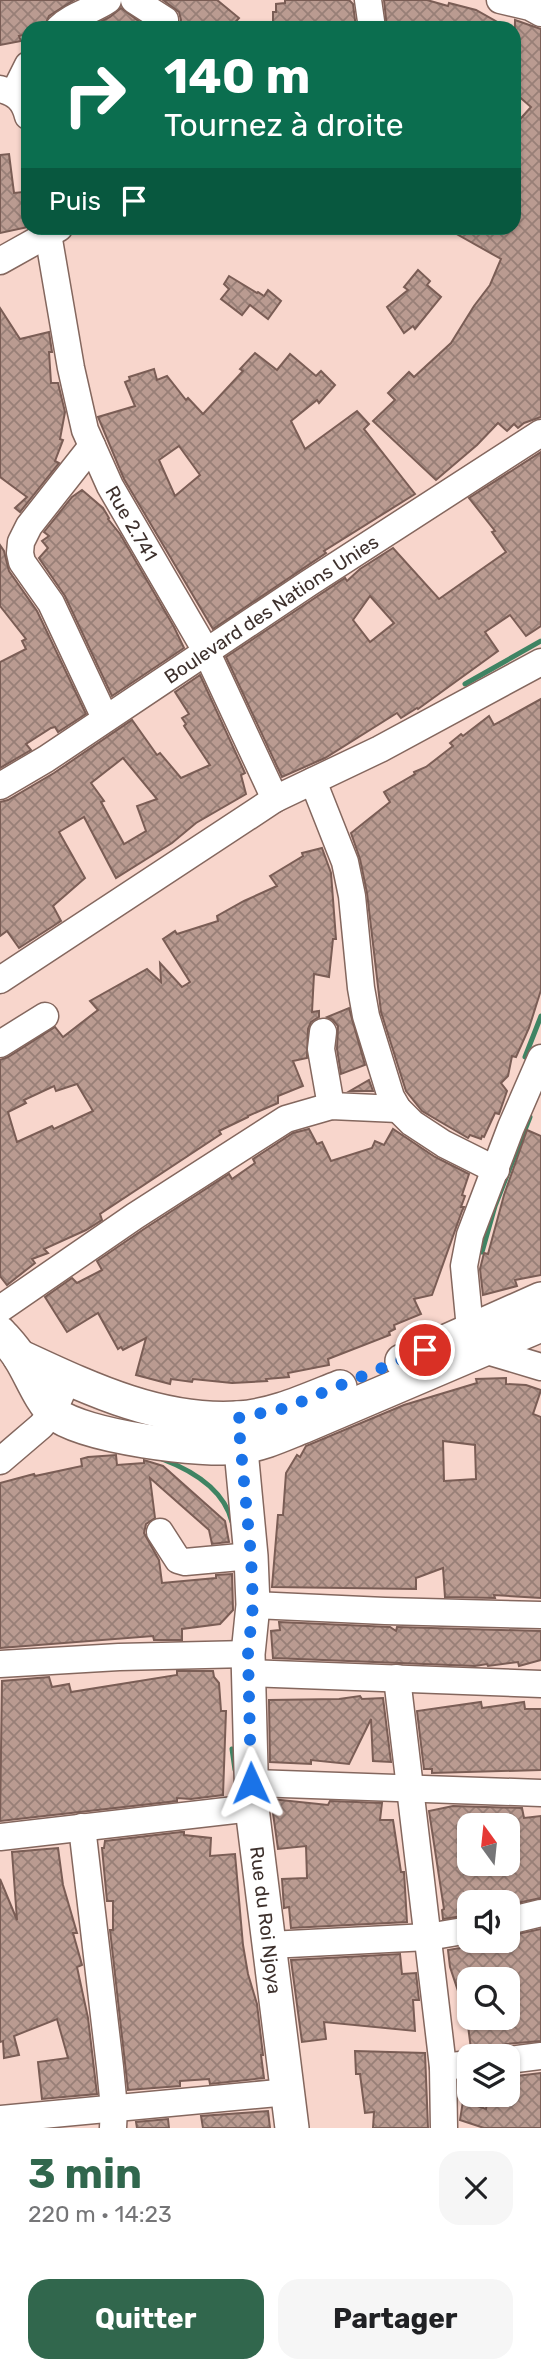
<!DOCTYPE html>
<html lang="fr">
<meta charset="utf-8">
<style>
body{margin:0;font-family:Rubik,sans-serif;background:#f6f6f6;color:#202124;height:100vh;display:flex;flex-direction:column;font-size:26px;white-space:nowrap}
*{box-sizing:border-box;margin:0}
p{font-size:23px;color:#757577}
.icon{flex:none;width:38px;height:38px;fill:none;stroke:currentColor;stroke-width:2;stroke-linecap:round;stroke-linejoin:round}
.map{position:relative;height:2128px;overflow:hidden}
.drawer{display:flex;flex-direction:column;background:#fff;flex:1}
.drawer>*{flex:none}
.hud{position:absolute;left:21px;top:21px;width:500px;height:214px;border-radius:21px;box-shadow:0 2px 5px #0004;background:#0b6e4f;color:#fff;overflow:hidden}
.needle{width:46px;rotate:345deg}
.tools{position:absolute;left:457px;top:1813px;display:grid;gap:14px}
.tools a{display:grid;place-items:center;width:63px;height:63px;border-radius:14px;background:#fff;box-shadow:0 2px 5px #0004;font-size:35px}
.pin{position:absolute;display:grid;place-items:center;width:60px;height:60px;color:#fff;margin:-30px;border:4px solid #fff;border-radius:50%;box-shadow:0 2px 7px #0007}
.me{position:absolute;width:77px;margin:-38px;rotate:359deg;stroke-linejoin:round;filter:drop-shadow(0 0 5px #0008)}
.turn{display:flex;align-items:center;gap:24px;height:147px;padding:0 28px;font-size:32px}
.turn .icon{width:91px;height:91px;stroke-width:2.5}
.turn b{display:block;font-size:49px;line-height:60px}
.then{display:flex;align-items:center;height:66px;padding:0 28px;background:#0003;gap:14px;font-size:26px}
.round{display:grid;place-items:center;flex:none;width:74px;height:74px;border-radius:21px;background:#f6f6f6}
.summary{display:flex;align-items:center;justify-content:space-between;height:119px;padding:0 28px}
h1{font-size:42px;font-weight:700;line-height:52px;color:#31674d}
.primary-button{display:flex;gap:14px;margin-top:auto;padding:14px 28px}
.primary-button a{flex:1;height:80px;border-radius:21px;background:#31674d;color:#fff;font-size:28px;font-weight:700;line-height:80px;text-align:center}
.primary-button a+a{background:#f6f6f6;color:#202124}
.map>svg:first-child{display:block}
</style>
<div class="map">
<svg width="541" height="2128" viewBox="0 0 541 2128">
<defs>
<pattern id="building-cross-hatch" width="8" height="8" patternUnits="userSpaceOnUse" patternTransform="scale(1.75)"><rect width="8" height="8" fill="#ba9b91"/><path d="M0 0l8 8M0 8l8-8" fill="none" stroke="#987f77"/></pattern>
</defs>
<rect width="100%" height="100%" fill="#f8d6cc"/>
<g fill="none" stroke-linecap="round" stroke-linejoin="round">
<g stroke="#3f8463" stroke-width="5">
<polyline points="465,684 541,641"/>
<polyline points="525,1057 541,1016"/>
<polyline points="482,1252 495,1206 530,1117"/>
<path d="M162,1459C191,1470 224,1489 232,1522"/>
<polyline points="232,1749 235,1770"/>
</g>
</g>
<g fill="url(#building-cross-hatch)" stroke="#7a5d55" stroke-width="2" fill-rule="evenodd">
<polygon points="0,0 74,0 49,16 44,28 28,28 28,34 19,36 21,41 0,45"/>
<polygon points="163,0 217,0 239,18 230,28 178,28 181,20 179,12"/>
<polygon points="285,0 349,0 353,4 356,28 273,28 273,12 276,12 276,4 285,3"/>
<polygon points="384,0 427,0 448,6 449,3 476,10 508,28 387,28"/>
<polygon points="121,8 148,28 88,28 110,17"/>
<polygon points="515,20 541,29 541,417 524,423 518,428 514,424 507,431 498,423 477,445 436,480 373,421 395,400 388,393 409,372 414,377 451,343 474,306 490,285 501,259 446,228 514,228 514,126 531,107 514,92"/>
<polygon points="9,154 14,193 23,192 28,227 0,233 0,155"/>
<polygon points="418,270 430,281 427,285 441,297 415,329 413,326 404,333 387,307 408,290 404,287"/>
<polygon points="229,276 257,293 258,292 264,296 268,290 281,301 268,319 250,305 242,315 221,299 229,289 224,284"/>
<polygon points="0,308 20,339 49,332 52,352 49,352 51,383 58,383 65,412 60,439 63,440 55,461 59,463 20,512 15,508 27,497 0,477"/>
<path d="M255,353L277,370L290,354L316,376L321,371L335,385L319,403L317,400L291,421L305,449L357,411L369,424L364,429L415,494L324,551L326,553L213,629L124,479L98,417L135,406L125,382L130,380L129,377L154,369L157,380L167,376L186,400L188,398L203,414L243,371L240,369ZM179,446L200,475L175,496L159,460Z"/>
<path d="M541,452V626L526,636L510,615L485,632L498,651L418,709L417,708L401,718L397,713L325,758L282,777L226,657L345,578L347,581L360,569L393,548L439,599L506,552L492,532L495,531L469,498ZM370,596L394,623L370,642L353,620Z"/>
<polygon points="82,490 103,508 109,518 108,519 120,534 174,627 184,648 112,696 65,596 39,558 48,548 42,541 49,536 44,532 72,497"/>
<polygon points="0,545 4,551 9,571 37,611 86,714 58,732 55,727 51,728 26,744 31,750 0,768 0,662 26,649 22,641 26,639 0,606"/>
<path d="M200,675L245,773L241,775L246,794L196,823L172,843L116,878L84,817L59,832L85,878L53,906L61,921L19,948L7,931L0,936V802L8,800L54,773L132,720L157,755L160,753L181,778L210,765L184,726L186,724L182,718L189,714L175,692ZM123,758L157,799L137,806L146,831L124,844L101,802L104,801L91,783Z"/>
<polygon points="541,699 541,990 529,1028 516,1057 512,1056 508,1076 501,1083 507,1091 499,1114 495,1113 484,1137 482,1136 481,1139 470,1135 468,1138 422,1111 406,1091 381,1012 367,893 360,859 351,833 390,802 384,792 415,774 414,772 426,767 453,746 450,743 461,734 463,736 489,716 494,725"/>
<path d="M322,848L331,873L336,939H333L329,977L314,974L312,1012L319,1011V1017L311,1022L308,1029L307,1058L293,1061L303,1086L278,1096V1103L248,1116V1117L219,1131L221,1134L100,1214L102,1220L86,1230L44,1249L48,1253L32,1259L35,1263L7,1285L0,1276V1060L8,1057L55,1027L63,1037L98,1010L90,1001L147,969L161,982L160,963L182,987L190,982L163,939L175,931L177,934L218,921L217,916L244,901L277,886L270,876L303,856L302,853ZM77,1084L93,1111L54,1129L52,1126L17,1142L8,1112L26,1103L24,1100L54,1086L56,1091Z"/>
<polygon points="349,1008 365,1065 341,1074 337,1049 338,1026 333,1020 327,1017"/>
<polygon points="369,1080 373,1091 350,1091"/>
<polygon points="309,1129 317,1144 322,1142 331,1161 372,1148 375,1141 384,1145 393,1129 435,1157 469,1174 462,1195 465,1196 461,1207 464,1207 462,1211 432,1295 414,1299 421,1314 394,1325 395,1329 389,1332 390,1335 328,1359 329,1365 288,1373 289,1377 266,1379 267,1381 232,1383 193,1379 192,1382 171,1379 170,1384 136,1375 146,1338 123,1350 121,1347 118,1349 98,1313 67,1332 45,1297 72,1278 77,1283 102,1270 97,1261 144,1229 229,1174 232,1179 255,1163 253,1159 293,1133"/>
<polygon points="527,1130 541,1136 541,1275 515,1280 517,1286 483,1295 480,1269 484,1253 488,1254 504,1195"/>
<path d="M506,1378V1384L526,1385L541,1390L533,1414L541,1417V1598L494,1595L495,1598L445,1597L443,1568L416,1578V1589L272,1587L278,1515H283L286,1473L297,1455L300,1457L306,1446L404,1405L477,1383L476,1379ZM443,1441L475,1445L476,1479L444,1481Z"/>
<polygon points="116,1455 117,1465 144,1463 144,1460 163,1466 225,1521 229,1542 212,1544 209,1530 150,1478 155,1518 146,1524 144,1533 159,1560 162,1583 216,1578 216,1575 232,1574 233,1610 220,1624 182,1629 182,1640 154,1640 153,1636 0,1648 0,1483 34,1474 35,1476 82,1466 81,1459 88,1457"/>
<polygon points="279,1622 390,1627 396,1631 397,1627 541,1631 541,1660 519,1666 518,1662 488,1666 487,1664 475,1666 273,1658 271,1631 280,1630"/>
<polygon points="177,1671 213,1671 214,1677 219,1683 221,1711 226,1711 223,1795 191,1799 177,1798 177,1801 0,1821 2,1681 49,1677 52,1687 69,1684 71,1692 177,1675"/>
<polygon points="360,1696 362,1699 383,1698 391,1762 373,1761 371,1719 349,1764 311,1760 311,1764 270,1762 269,1700 339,1699"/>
<polygon points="481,1702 482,1708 524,1702 525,1709 541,1709 541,1770 432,1773 432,1769 424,1769 417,1711"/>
<polygon points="271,1799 328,1805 330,1801 382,1803 380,1820 393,1820 401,1872 404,1872 407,1922 291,1928 289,1907 284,1908 282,1879 307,1878 306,1846 278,1849"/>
<path d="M453,1806L522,1808L524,1818L541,1816V1898L517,1903L469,1902V1915L443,1919L442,1910L444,1909L429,1811ZM469,1825H508V1864H469Z"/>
<polygon points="181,1832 184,1832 184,1835 211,1838 210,1856 235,1854 243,1945 248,1974 257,2004 263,2055 261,2055 264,2078 210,2084 209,2079 180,2081 180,2086 128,2090 110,1930 113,1930 113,1901 107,1901 102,1848 104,1848 105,1841"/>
<polygon points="58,1848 63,1885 77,1933 73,1933 82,1965 77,1967 88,2018 97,2094 42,2099 38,2062 68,2058 57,2019 14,2036 19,2055 4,2058 3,2041 0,2042 0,1879 17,1920 12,1852"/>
<path d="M541,1929V2041L506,2044L498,2048L493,2056L482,2055L471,2049L467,2018L450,1967L448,1950L472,1946L480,1941H508V1936ZM469,1979H508V2018H469Z"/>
<polygon points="400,1954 402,1974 416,1973 419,2000 413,2000 415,2031 324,2022 326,2039 302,2042 291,1960"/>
<polygon points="355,2051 425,2053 428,2128 373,2128 374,2112 365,2113 360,2074 356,2074"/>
<polygon points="541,2073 541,2128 484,2128 460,2120 463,2101 486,2109 488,2098 508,2101 508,2077"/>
<polygon points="268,2111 270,2128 203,2128 201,2116"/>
<polygon points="168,2119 169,2128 137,2128 136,2122"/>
</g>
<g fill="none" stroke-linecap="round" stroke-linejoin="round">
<defs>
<g id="minor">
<polyline points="134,0 165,20"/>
<polyline points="368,0 372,28"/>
<polyline points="500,0 530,7 541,13"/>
<path d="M59,28C72,15 92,11 108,0"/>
<path d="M0,89C16,93 24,100 28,116"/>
<polyline points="14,93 28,65"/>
<path id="s1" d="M47,228L71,368L85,430L110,486L206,651L275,799"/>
<polyline points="0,261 59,228"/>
<polyline points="92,446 29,526 21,542 20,553 22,562 51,603 105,718"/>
<polyline points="313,781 345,862 352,896 361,988 366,1016 391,1097 398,1109 412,1123 444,1144 496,1170"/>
<path id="s2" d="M0,786L46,759L309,583L541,433"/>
<polyline points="0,980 275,799 380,749 541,662"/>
<polyline points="323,1032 321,1049 331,1106"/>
<polyline points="0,1044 45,1016"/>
<polyline points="541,1058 511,1127 470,1235 464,1266 470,1329 484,1350 541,1367"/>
<polyline points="0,1309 135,1216 286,1119 331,1106 398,1109"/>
<polyline points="0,1461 41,1426 53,1412 68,1378"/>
<polyline points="160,1532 178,1560 185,1562 251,1556"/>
<polyline points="253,1605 385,1611 541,1615"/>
<polyline points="0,1664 119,1657 248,1654"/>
<polyline points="248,1673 541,1684"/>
<polyline points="397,1678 443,2067 444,2128"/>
<polyline points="251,1783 541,1793"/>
<polyline points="82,1827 110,2067 114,2108 113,2128"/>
<polyline points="0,1837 252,1808"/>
<polyline points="508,1921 541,1913"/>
<polyline points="269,1945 428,1937 469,1930"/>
<polyline points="508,2060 541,2056"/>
<polyline points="443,2067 469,2064"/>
<polyline points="0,2119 288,2092"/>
</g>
<g id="major">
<path d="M0,1333C7,1341 15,1349 20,1358C30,1373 40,1401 54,1413C83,1437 203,1452 241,1447C263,1444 282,1435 302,1427L541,1325"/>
<path d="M19,1356C88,1388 160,1423 238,1418C273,1416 307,1400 340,1387"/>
<polyline points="402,1361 541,1299"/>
<path id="s3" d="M238,1418L251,1556L253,1605L248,1654L252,1808L292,2128"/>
</g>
</defs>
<use href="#minor" stroke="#84675e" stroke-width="29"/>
<use href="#major" stroke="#84675e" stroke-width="36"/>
<use href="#minor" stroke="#fff" stroke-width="26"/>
<use href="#major" stroke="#fff" stroke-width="33"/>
</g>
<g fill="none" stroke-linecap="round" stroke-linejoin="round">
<polyline stroke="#1a73e8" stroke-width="12" stroke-dasharray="0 21.6" points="251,1783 248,1654 253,1605 251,1556 238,1418 286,1408 425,1350"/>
</g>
<g text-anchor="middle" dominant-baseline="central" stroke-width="7" stroke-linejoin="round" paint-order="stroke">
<g font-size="19" fill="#3d302c" stroke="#fbe6e0">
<text stroke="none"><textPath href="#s1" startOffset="310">Rue 2.741</textPath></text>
<text stroke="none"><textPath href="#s2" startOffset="324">Boulevard des Nations Unies</textPath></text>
<text stroke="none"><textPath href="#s3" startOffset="504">Rue du Roi Njoya</textPath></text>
</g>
</g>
</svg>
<div class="tools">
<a><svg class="needle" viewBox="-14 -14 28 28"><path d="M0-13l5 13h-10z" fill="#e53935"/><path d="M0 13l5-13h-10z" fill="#757577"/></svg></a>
<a><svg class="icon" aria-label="sound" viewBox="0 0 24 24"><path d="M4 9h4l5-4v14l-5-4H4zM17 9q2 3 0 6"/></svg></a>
<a><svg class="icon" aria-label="search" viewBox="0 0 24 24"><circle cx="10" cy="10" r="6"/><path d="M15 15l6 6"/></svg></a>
<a><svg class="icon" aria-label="layers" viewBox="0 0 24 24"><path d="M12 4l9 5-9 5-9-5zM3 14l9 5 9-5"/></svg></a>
</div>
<div class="pin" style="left:425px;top:1350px;background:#d93025"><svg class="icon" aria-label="arrive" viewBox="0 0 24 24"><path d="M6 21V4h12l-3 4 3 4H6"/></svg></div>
<svg class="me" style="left:251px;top:1783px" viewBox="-20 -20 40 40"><path d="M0-17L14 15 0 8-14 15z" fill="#1a73e8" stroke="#fff" stroke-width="4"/></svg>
<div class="hud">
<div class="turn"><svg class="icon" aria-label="right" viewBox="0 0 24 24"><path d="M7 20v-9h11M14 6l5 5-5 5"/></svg><div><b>140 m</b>Tournez à droite</div></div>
<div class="then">Puis<svg class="icon" aria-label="arrive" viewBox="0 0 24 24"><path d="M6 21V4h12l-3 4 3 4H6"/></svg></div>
</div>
</div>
<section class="drawer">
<div class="summary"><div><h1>3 min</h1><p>220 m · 14:23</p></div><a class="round"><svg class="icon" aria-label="close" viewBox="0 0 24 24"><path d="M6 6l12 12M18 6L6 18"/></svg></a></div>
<div class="primary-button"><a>Quitter</a><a>Partager</a></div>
</section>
